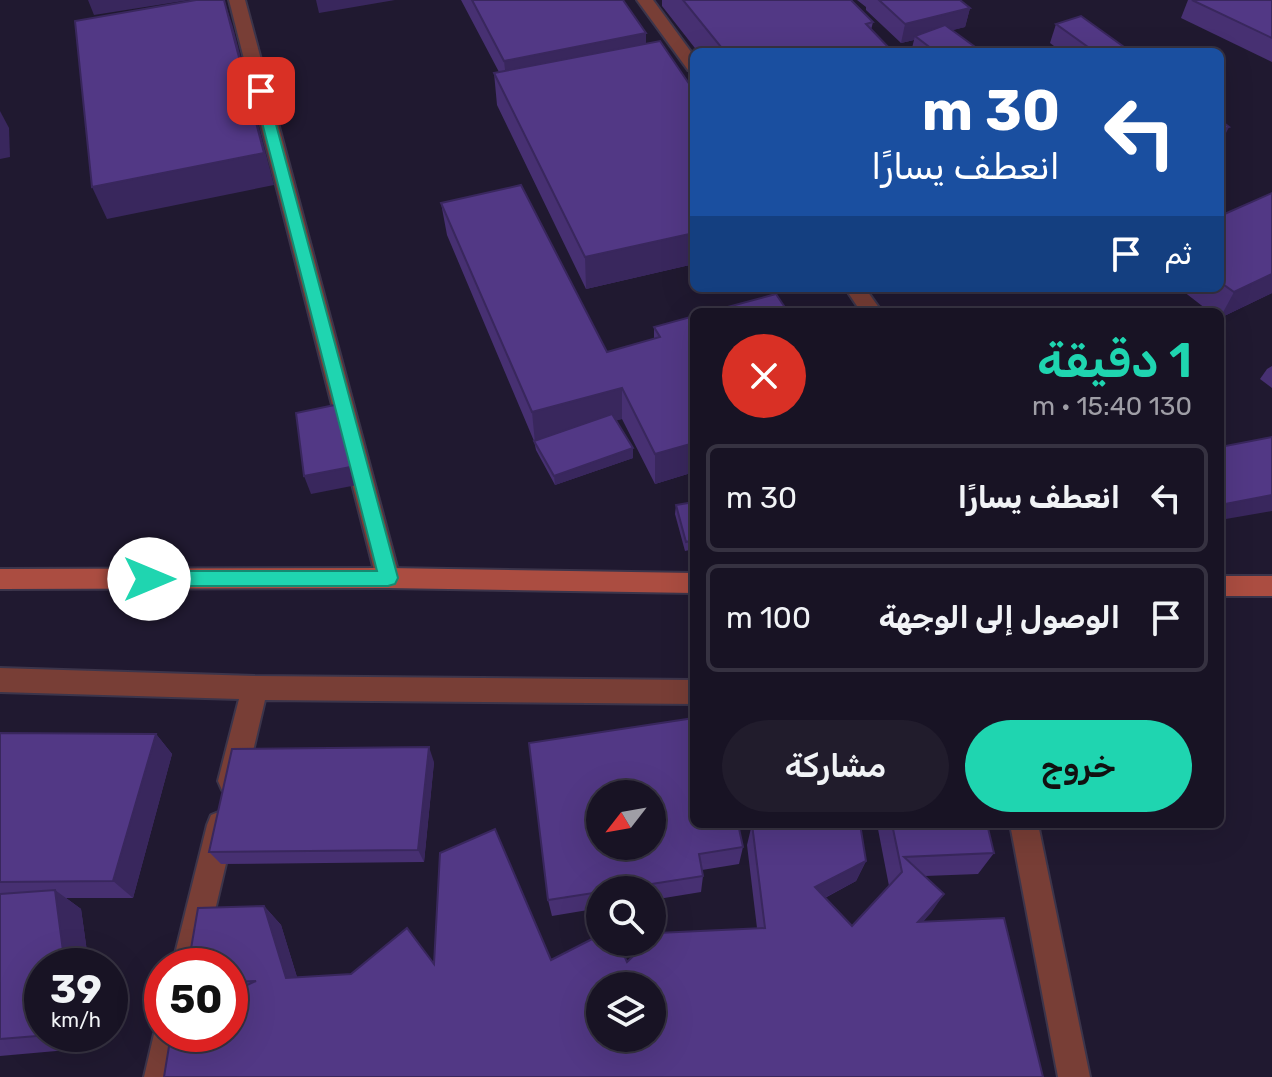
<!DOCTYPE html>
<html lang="ar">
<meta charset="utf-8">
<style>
body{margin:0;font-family:Rubik,"Noto Naskh Arabic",sans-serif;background:#211c2c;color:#f1f3f6;direction:rtl;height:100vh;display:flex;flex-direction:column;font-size:30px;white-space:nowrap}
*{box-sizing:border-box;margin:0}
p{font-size:26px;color:#9f9ea6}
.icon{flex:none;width:44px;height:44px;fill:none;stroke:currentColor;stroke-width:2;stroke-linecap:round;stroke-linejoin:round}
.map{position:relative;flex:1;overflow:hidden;direction:ltr}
.side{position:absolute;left:690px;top:308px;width:534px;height:520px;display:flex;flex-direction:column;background:#181324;border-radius:12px;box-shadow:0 8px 32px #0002,0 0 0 2px #363241;direction:rtl}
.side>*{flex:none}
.banner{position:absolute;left:690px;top:48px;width:534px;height:244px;border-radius:12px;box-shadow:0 8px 32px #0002,0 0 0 2px #363241;direction:rtl;background:#1a4fa0;color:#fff;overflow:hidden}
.needle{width:52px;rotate:239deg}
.fabs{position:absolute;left:586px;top:780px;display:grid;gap:16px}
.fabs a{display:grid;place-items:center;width:80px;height:80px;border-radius:50%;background:#181324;box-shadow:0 8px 32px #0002,0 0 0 2px #363241;font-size:40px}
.speed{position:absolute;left:24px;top:948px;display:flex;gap:16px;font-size:40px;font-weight:700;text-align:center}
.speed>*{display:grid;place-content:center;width:104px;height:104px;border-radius:50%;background:#181324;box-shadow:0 8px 32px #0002,0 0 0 2px #363241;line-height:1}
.speed small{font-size:20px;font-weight:400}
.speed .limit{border:12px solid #d22;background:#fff;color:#111}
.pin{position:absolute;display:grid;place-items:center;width:68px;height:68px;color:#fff;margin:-34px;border-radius:16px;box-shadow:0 4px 12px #0006}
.me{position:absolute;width:88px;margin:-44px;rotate:90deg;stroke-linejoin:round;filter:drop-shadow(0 0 6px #0008)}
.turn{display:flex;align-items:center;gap:28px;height:168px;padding:0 32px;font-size:36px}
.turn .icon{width:104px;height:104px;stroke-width:2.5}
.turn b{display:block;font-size:56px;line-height:68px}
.then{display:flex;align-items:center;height:76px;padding:0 32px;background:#0003;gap:16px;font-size:30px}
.round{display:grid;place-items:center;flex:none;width:84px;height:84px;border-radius:42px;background:#211c2c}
.overview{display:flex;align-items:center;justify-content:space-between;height:136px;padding:0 32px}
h1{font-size:48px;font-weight:600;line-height:60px;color:#1fd5b0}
.primary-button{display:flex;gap:16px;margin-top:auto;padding:16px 32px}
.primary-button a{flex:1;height:92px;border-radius:48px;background:#1fd5b0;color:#111;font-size:32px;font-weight:600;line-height:92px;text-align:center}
.primary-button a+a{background:#211c2c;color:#f1f3f6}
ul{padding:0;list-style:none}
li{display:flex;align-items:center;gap:24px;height:108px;margin:0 16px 12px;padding:0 16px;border:4px solid #363241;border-radius:12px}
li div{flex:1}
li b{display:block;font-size:30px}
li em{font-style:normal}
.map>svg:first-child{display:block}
</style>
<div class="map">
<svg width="1272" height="1077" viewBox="0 0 1272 1077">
<rect width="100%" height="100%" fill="#201930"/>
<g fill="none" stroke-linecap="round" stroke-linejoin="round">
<defs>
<g id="service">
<polygon points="229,0 245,0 400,578 397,585 388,588 379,585 376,578"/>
<polygon points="637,0 653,0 694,56 694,72 688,70"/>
<polygon points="845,288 865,288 882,312 861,312"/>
</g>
<g id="minor">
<polygon points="0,668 255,676 694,680 694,704 265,700 246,781 242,790 232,794 222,790 218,781 239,699 0,692"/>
<polygon points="221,811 231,815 235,825 202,966 172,966 207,825 211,815"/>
<polygon points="1010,824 1038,824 1090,1077 1058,1077"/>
<polygon points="162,1021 162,1034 186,1034 176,1077 144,1077 154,1034"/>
</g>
<g id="secondary">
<polygon points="388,568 694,573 694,593 388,588 0,589 0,569"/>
<rect x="1220" y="576" width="52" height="20"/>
</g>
</defs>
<use href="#service" stroke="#3c354b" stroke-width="4"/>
<use href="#minor" stroke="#3c354b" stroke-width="4"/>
<use href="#secondary" stroke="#3c354b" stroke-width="4"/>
<use href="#service" fill="#783e36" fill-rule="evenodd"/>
<use href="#minor" fill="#783e36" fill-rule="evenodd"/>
<use href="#secondary" fill="#ab4d41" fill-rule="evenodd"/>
</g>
<g fill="#473072">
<polygon points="461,0 623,0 646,33 646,44 694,91 694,264 586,289 497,105 494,73 499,72"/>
<polygon points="662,0 851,0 873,22 871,30 893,52 698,52 662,6"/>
<polygon points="857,0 960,0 970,8 965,27 952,30 982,52 911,52 914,40 901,43 866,10 866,7"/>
<polygon points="1188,0 1272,0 1272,62 1181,18"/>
<polygon points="1056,24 1131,52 1062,52 1050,43"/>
<polygon points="441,203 607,352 654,339 654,327 694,316 694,472 655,484 622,419 616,420 633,448 633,458 555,485 536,450 534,441 447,235"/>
<polygon points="1220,216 1272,293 1220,318 1220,312 1210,312 1179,288 1220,288"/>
<polygon points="1272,366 1272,388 1260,379 1267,369"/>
<polygon points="694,502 694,549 685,551 675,514 676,505"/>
<polygon points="0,733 156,734 172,754 133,898 66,898 81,909 89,966 42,966 92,1034 90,1048 0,1056"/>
<polygon points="529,743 743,847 739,864 702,870 703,876 701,892 652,900 652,890 600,890 600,908 552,916 548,900"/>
<polygon points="434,762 424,862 221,864 209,852"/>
<polygon points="752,824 866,861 856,881 825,898 852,926 889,886 877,824 987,824 994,853 978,874 925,876 944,894 923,922 230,1034 230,966 264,906 281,925 297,977 351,974 434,964 551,960 627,962 757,928 747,845"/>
</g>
<g fill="#39275d">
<polygon points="88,0 190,0 94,15"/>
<polygon points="224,0 233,27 274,185 107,219 92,187"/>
<polygon points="316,0 395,0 319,13"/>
<polygon points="970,8 965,27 919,39 915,36 914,40 901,43 905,24"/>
<polygon points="646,33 646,59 507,87 504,61"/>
<polygon points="0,111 9,128 10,157 0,159"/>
<polygon points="1229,127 1220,145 1220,130"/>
<polygon points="694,233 694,264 586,289 585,257"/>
<polygon points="1272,274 1272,293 1220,318 1234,292"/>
<polygon points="622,388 622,419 535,443 532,412"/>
<polygon points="349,402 355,421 367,483 311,494 304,476"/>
<polygon points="694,443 694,472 655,484 655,454"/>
<polygon points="633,448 633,458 555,485 554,476"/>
<polygon points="1272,495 1272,511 1220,520 1220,505"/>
<polygon points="156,734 172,754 133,898 113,881"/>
<polygon points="429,747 434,762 424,862 418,850"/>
<polygon points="866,861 856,881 807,907 815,887"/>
<polygon points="55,890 81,909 89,966 65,966"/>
<polygon points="944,894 931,913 906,940 918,922"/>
<polygon points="264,906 281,925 302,994 286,978"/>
<polygon points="62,1034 92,1034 90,1048"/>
</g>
<g fill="#523885" stroke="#39275d" stroke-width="2" fill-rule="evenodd">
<polygon points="196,0 224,0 264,153 92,187 75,21"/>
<polygon points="472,0 623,0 646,33 504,61"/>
<polygon points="683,0 851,0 873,22 866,24 893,52 725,52"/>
<polygon points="879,0 960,0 970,8 905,24"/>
<polygon points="1192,0 1272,0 1272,38"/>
<polygon points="1081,16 1131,52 1095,52 1056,24"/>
<polygon points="945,25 982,52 936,52 915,36"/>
<polygon points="660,41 694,91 694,233 585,257 494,73"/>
<polygon points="1220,120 1229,127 1220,130"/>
<polygon points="521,185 607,352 660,337 654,327 694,316 694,443 655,454 622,388 532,412 441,203"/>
<polygon points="1272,193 1272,274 1234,292 1220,282 1220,216"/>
<polygon points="776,294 788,312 709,312"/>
<polygon points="349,402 361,465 304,476 296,413"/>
<polygon points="612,414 633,448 554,476 534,441"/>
<polygon points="1272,437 1272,495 1220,505 1220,447"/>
<polygon points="694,502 694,540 686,542 676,505"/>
<path d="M694,718V824H738L743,847L699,854L703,876L613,890H600V892L548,900L529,743ZM600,794H652V846H600Z"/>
<polygon points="0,733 156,734 113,881 0,882"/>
<polygon points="429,747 418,850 209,852 232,749"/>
<path d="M752,824H860L866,861L815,887L852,926L902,872L892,824H987L994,853L904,857L944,894L918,922L1004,918L1043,1077H164L171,1034H230V993L256,981L230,982V966H188L198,908L264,906L286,978L351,974L407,928L434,964L440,853L495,829L551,960L600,935V942H618L627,962L648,942H652V938L657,933L765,928ZM600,986H652V1038H600Z"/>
<polygon points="55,890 65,966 42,966 42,1034 62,1034 0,1039 0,894"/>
</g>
<polygon fill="#1fd5b0" stroke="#148a72" stroke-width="2" points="261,88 267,91 398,578 395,584 388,586 149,586 143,584 140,579 143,573 149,571 377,571 254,91"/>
</svg>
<div class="fabs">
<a><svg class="needle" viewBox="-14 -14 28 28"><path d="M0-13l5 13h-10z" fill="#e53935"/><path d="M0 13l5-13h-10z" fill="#9f9ea6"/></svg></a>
<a><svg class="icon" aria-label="search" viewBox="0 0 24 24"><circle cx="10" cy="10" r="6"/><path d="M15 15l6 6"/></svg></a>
<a><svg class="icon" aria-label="layers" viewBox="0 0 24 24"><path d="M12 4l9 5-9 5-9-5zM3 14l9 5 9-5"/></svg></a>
</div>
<div class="speed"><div>39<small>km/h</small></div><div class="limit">50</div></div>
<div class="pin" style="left:261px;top:91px;background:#d93025"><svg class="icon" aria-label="arrive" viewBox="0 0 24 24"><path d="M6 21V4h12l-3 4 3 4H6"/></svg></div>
<svg class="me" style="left:149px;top:579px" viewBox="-20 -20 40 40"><circle r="19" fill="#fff"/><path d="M0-13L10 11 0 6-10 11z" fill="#1fd5b0"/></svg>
<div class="banner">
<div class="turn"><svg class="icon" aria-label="left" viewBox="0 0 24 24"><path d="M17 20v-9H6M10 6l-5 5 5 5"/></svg><div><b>30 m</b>انعطف يسارًا</div></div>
<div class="then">ثم<svg class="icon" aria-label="arrive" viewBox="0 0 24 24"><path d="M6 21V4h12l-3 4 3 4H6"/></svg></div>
</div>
<section class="side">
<div class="overview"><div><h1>1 دقيقة</h1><p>130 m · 15:40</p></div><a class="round" style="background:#d93025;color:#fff"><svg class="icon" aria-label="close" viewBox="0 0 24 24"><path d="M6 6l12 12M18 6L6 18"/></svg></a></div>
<ul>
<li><svg class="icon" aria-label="left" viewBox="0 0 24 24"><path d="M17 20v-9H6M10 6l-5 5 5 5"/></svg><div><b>انعطف يسارًا</b></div><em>30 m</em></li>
<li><svg class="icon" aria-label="arrive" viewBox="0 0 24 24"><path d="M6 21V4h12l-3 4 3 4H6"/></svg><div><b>الوصول إلى الوجهة</b></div><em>100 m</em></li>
</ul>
<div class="primary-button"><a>خروج</a><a>مشاركة</a></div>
</section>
</div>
